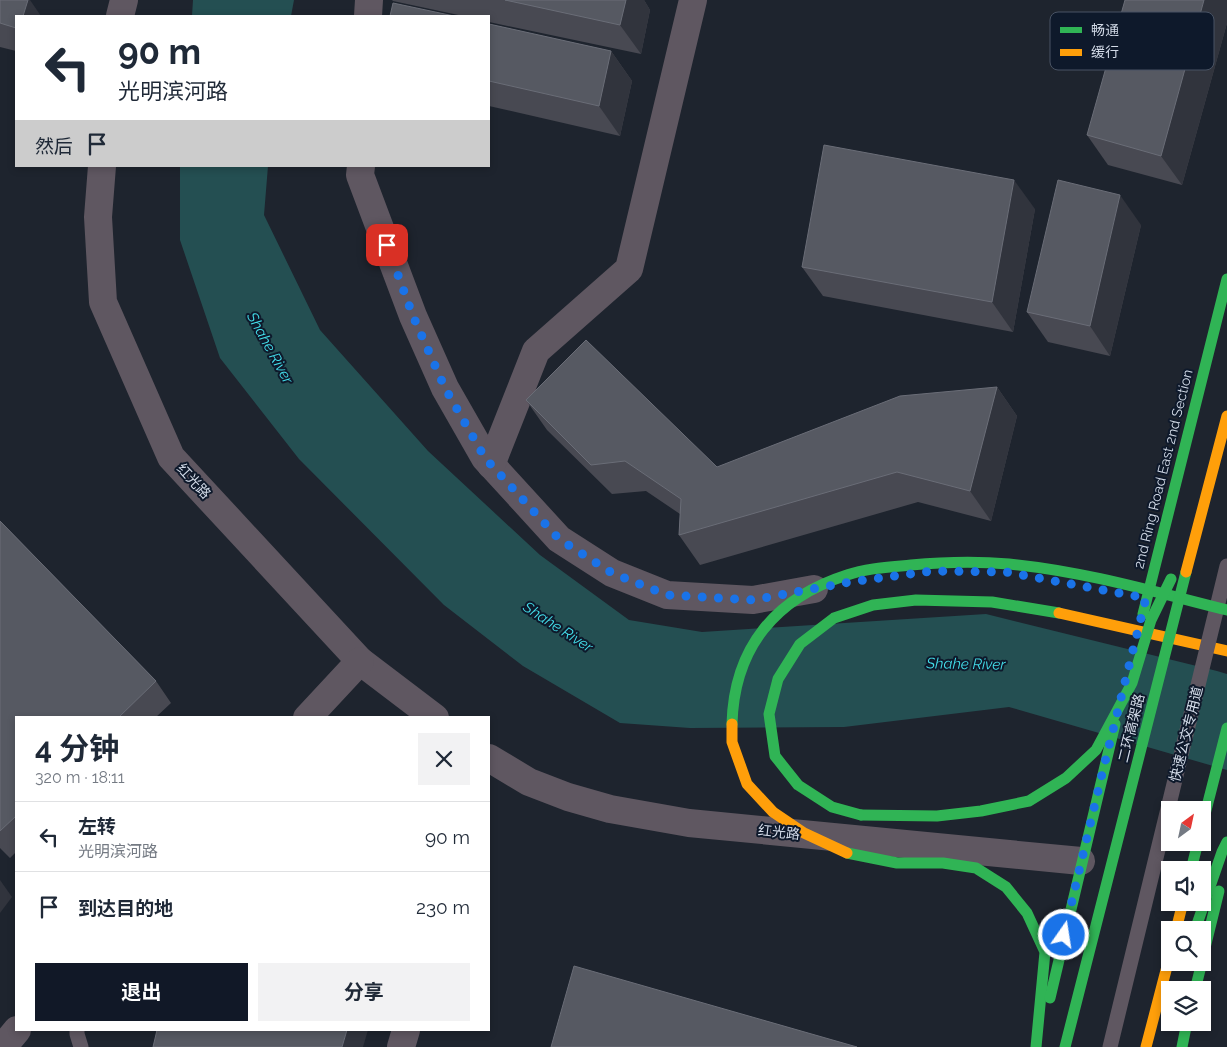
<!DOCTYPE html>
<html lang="zh">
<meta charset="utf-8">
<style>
body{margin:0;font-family:Raleway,"Noto Sans SC",sans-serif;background:#f2f2f3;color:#1f2937;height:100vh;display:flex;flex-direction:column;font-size:19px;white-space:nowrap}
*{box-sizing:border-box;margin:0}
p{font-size:16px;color:#747a83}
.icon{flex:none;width:28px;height:28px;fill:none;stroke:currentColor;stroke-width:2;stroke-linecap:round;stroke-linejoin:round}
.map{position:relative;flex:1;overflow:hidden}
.sheet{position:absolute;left:15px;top:716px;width:475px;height:315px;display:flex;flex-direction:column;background:#fff;border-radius:0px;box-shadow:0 2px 8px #0003}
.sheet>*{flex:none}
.guide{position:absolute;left:15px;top:15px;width:475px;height:152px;border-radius:0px;box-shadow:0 2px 8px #0003;background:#fff;color:#1f2937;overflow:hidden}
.needle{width:32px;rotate:33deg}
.fabs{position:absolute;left:1161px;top:801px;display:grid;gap:10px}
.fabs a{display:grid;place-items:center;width:50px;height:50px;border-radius:0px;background:#fff;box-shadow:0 2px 8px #0003;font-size:25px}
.pin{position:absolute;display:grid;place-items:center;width:42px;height:42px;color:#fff;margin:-21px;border-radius:10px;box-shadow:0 2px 8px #0006}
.me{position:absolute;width:55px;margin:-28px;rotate:13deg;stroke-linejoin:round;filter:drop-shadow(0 0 4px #0008)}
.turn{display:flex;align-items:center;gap:18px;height:105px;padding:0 20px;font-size:22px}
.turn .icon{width:65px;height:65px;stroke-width:2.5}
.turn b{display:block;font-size:35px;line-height:42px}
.then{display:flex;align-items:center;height:48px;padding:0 20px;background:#0003;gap:10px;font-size:19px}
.round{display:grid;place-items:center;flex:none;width:52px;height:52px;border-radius:0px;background:#f2f2f3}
.overview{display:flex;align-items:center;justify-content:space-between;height:85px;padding:0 20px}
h1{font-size:30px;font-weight:700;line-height:38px}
.primary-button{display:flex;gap:10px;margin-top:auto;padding:10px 20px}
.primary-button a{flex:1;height:58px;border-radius:0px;background:#111827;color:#fff;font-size:20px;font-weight:700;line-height:58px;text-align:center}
.primary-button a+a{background:#f2f2f3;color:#1f2937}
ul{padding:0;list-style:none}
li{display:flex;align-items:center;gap:15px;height:70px;padding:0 20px;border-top:1px solid #e0e1e3}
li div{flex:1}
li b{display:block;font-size:19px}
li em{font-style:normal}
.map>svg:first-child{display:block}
</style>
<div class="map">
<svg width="1227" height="1047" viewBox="0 0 1227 1047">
<rect width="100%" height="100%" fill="#1e242e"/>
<g fill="#244f52">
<polygon points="193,0 294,0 291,16 192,16"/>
<polygon points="180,166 268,166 264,215 320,330 428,451 540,555 629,620 702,632 986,614 1217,671 1227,674 1227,770 1009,707 844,727 690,728 620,723 523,666 444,605 299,459 220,358 180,240"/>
</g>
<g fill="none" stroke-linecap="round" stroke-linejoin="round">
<polyline stroke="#5f5761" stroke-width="15" points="77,1030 77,1034 81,1047"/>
<g stroke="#5f5761" stroke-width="28">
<polyline points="120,16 124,0"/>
<polyline points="368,16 369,0"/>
<polyline points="102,166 98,217 103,302 171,457 360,661 435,718"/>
<polyline points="361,166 360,175 413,316 445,388 485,458 559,539 612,573 667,595 753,600 814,589"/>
<polyline points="491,465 536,351 629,269 693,0"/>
<polyline points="307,718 360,661"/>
<polyline points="489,758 529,782 568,797 610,809 689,823 1081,861"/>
<polyline points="3,1047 17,1030"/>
<polyline points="401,1047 406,1030"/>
</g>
<g stroke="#30b455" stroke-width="11">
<polyline points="1143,614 1227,279"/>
<polyline points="861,815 832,807 798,785 775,756 769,714 778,679 800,644 834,618 873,605 916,600 992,602 1059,613"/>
<polyline points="1202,826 1227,728"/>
<polyline points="847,853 897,863 943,863 976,868 1006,887 1027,913 1045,952 1036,1047"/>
<polyline points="1191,870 1198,842"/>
<polyline points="1195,930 1222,852 1227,842"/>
<polyline points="1202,960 1219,891"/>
<polyline points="1195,990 1202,962"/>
<polyline points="1050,998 1115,724"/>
<polyline points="1182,1047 1187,1022"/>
</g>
<g stroke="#ff9f0a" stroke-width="11">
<polyline points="1059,613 1227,651"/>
<polyline points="1176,930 1183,902"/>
<polyline points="1146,1047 1170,955"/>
</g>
<polyline stroke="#5f5761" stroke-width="15" points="1110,1047 1227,566"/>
<g stroke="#30b455" stroke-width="11">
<path d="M732,724C734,648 775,598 847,575C867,568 890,567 911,565C943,562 976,561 1009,564C1083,571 1155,592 1227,610"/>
<polyline points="861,815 937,816 981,811 1029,801 1066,778 1096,750 1132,683 1151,620 1171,579"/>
<polyline points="1065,1047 1186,572"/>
</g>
<g stroke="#ff9f0a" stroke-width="11">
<polyline points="1186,572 1227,416"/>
<polyline points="732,724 732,742 747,784 773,812 804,833 847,853"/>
</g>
</g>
<g fill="#484952">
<polygon points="0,0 16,16 16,51 0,47"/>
<polygon points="392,0 644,0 650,10 641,54 489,22 489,16 463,16 393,1"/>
<polygon points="1227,0 1227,23 1182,185 1108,165 1087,135"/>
<polygon points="489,24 611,51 632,81 620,136 489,106"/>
<polygon points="1035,209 1013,332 823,296 802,267"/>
<polygon points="1141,225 1110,356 1048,342 1027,312"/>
<polygon points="997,387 1017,416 991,521 918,502 700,565 679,535 680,514 646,491 612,494 547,430 526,400 717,467"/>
<polygon points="0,521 156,681 171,703 155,718 16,718 16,852 10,858 0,848"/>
</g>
<g fill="#31343d">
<polygon points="28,0 30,0 41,16 23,16"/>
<polygon points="626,0 644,0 650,10 641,54 620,25"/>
<polygon points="1204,0 1227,0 1227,23 1182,185 1161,156"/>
<polygon points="611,51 632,81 620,136 599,106"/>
<polygon points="1014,180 1035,209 1013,332 992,302"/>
<polygon points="1120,195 1141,225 1110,356 1090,326"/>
<polygon points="997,387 1017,416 991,521 970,491"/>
<polygon points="0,880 12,897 0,913"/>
<polygon points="347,1030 368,1030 363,1047 342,1047"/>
</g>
<g fill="#565962" stroke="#6a6d77">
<polygon points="0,0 28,0 23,16 16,16 16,28 0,23"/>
<polygon points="505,0 626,0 620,25"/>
<polygon points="1125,0 1204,0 1161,156 1087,135"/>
<polygon points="393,3 454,16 390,16"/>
<polygon points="489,24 611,51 599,106 489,81"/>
<polygon points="824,145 1014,180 992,302 802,267"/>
<polygon points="1058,180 1120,195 1090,326 1027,312"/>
<polygon points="586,340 717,467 900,396 997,387 970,491 897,472 679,535 681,499 625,461 591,465 526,400"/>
<polygon points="0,521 156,681 118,718 16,718 16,816 0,831"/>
<polygon points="574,966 857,1047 551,1047"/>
<polygon points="157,1030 347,1030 342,1047 153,1047"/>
</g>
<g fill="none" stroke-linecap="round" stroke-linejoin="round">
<polyline stroke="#1a73e8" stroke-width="9" stroke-dasharray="0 16.2" points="387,245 413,316 445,388 485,458 559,539 612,573 667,595 753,600 850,582 932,571 1006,572 1146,598 1103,770 1064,935"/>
</g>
<g text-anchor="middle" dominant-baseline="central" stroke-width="4" stroke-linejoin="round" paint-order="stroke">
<g font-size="14" fill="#d3dbe8" stroke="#0e192b">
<text transform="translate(1163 469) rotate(-76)">2nd Ring Road East 2nd Section</text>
<text transform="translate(194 481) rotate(47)">红光路</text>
<text transform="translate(1131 728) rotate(-76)">二环高架路</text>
<text transform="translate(1186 734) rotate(-76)">快速公交专用道</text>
<text transform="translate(779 832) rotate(6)">红光路</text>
</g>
<g font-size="15" font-style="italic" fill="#43dde9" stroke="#0e192b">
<text transform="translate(270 348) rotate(61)">Shahe River</text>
<text transform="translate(558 627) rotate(33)">Shahe River</text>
<text transform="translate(966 664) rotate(1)">Shahe River</text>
</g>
</g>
<rect x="1050" y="12" width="164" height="58" rx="8" fill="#0e192b" stroke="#495364" stroke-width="1"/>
<rect x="1060" y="27" width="22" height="6" fill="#30b455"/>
<rect x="1060" y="49" width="22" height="7" fill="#ff9f0a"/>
<g font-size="14" fill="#d3dbe8">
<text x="1091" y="35">畅通</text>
<text x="1091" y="57">缓行</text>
</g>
</svg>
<div class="fabs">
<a><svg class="needle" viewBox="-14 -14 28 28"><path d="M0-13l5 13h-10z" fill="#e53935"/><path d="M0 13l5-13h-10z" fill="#747a83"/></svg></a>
<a><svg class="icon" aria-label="sound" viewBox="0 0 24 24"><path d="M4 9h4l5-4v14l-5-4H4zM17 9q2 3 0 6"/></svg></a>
<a><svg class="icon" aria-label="search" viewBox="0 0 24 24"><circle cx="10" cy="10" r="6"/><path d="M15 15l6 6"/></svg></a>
<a><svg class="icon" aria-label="layers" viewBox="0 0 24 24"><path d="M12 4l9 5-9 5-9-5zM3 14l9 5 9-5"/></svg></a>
</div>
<div class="pin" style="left:387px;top:245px;background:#d93025"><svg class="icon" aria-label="arrive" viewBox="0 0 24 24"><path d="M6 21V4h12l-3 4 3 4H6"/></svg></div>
<svg class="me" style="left:1064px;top:935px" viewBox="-20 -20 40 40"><circle r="17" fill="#1a73e8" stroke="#fff" stroke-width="3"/><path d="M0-11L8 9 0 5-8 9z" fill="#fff"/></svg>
<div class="guide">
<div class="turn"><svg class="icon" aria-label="left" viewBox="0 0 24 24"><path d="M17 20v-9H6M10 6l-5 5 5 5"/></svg><div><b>90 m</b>光明滨河路</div></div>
<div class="then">然后<svg class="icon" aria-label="arrive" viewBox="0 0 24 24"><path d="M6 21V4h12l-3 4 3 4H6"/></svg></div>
</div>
<section class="sheet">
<div class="overview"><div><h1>4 分钟</h1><p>320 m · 18:11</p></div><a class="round"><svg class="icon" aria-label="close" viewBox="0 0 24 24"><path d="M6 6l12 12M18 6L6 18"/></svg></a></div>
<ul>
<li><svg class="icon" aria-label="left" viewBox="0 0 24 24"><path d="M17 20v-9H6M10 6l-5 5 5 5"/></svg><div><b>左转</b><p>光明滨河路</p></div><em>90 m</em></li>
<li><svg class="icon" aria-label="arrive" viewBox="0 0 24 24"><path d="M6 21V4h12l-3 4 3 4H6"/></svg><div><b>到达目的地</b></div><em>230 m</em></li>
</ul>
<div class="primary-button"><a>退出</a><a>分享</a></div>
</section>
</div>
